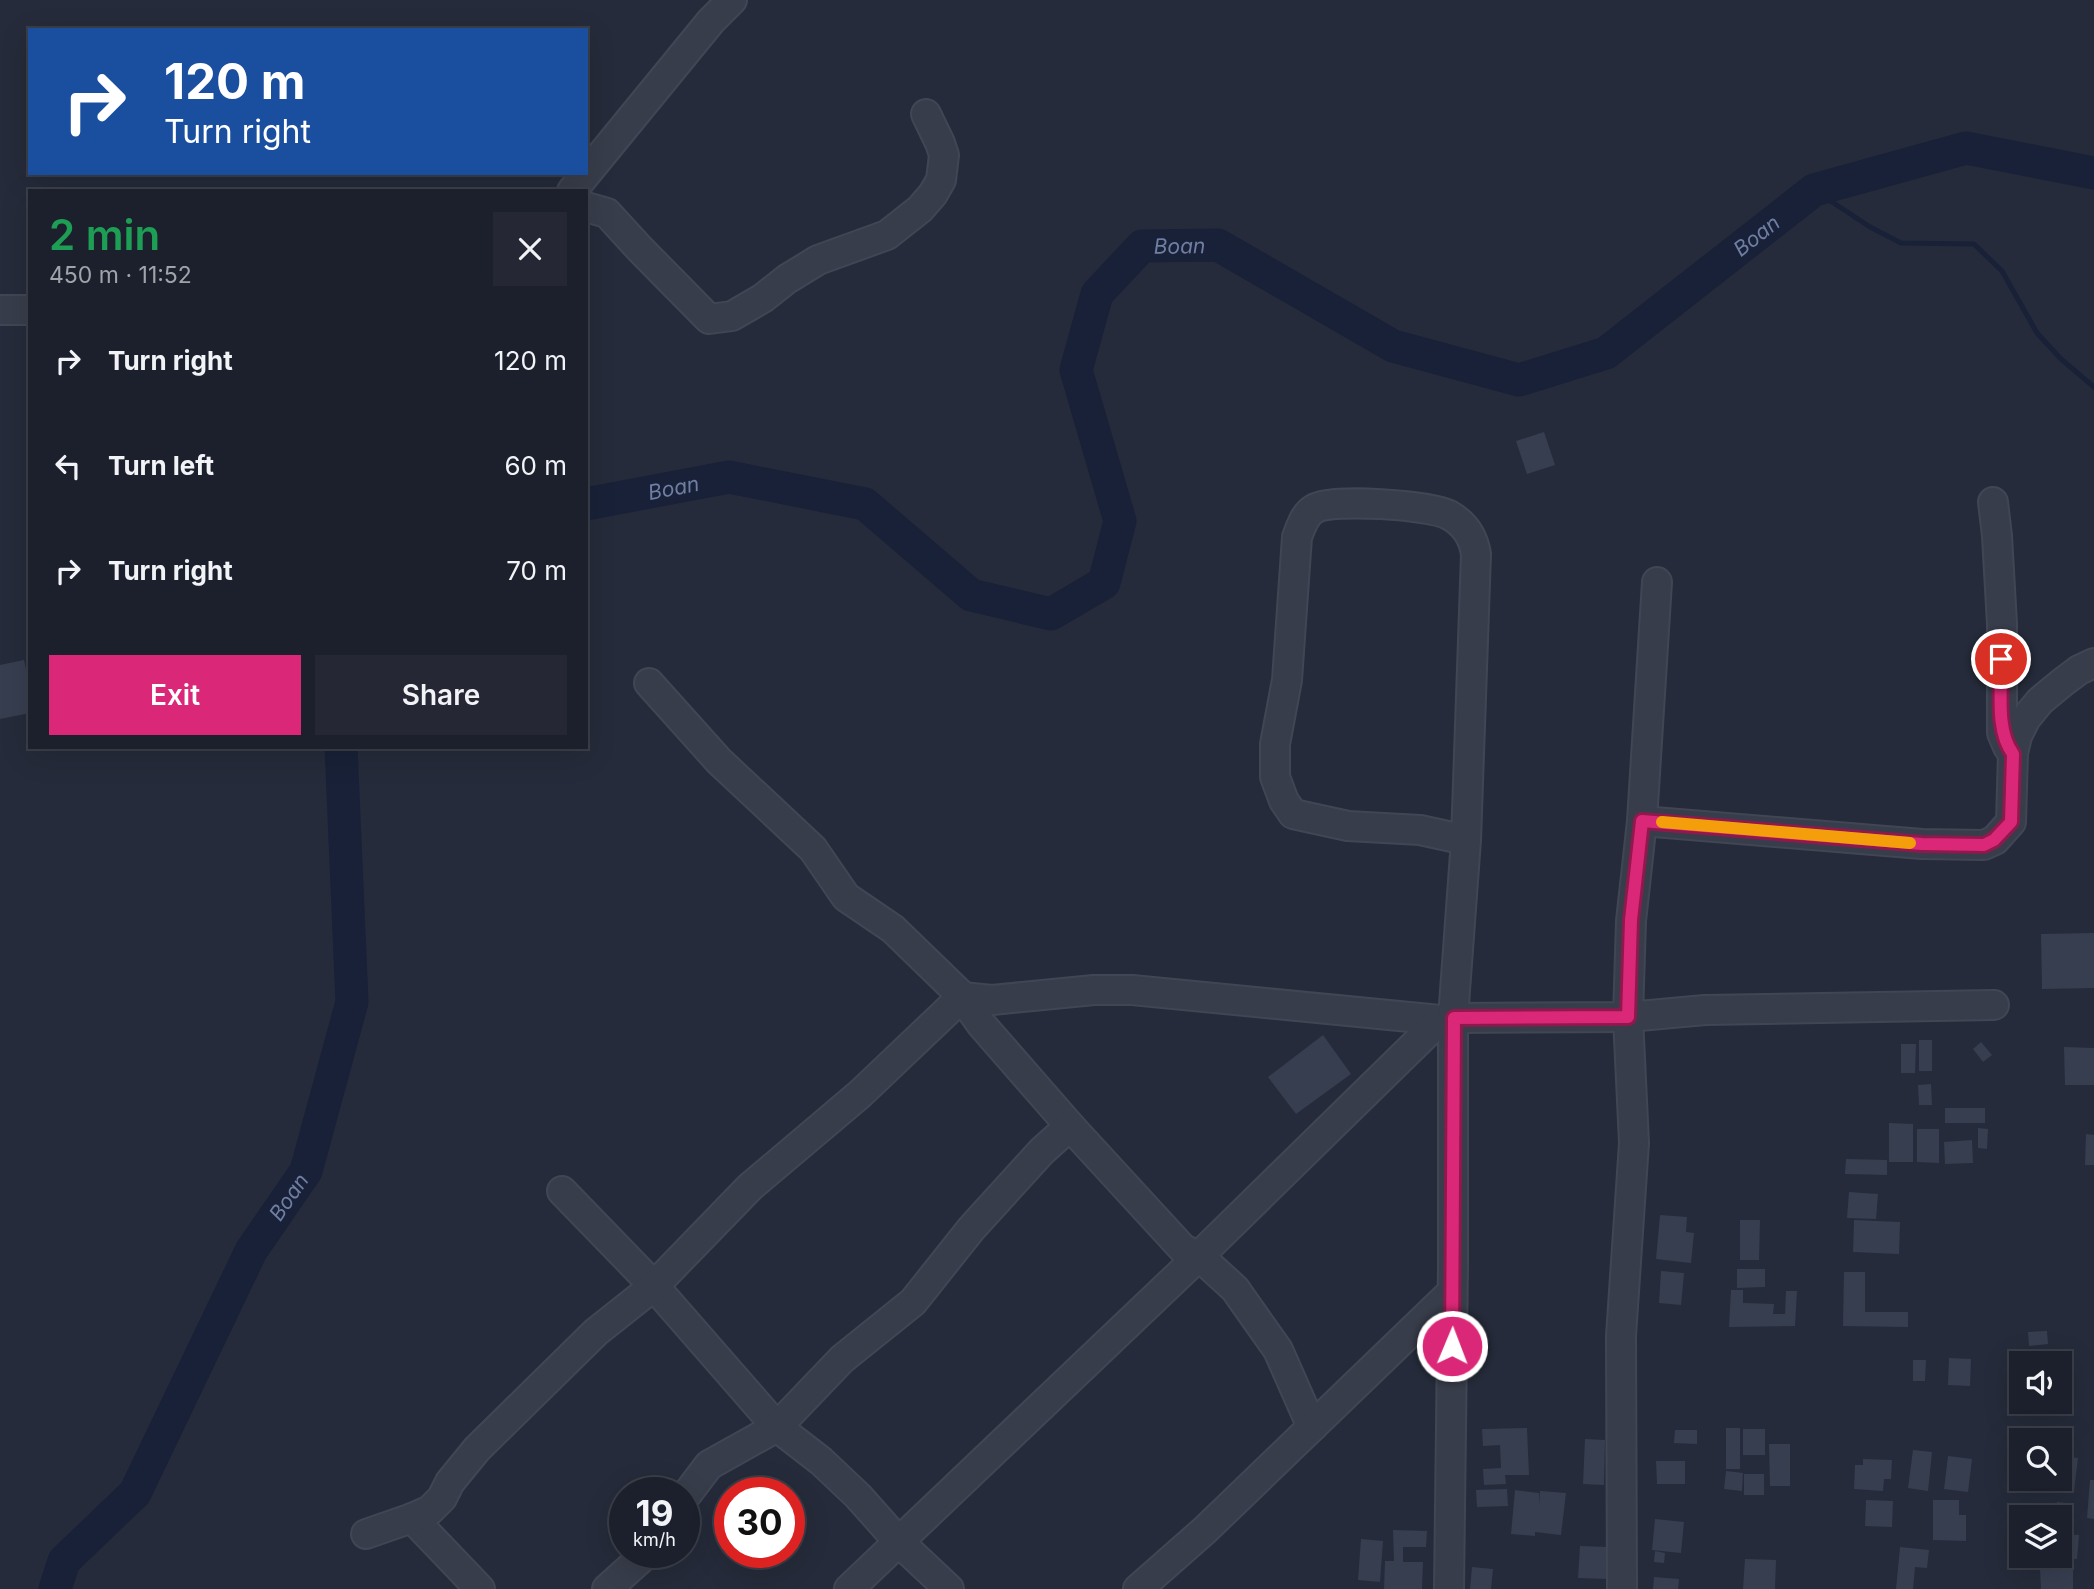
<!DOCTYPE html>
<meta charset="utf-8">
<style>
body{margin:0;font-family:Inter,sans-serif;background:#252834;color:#f1f3f6;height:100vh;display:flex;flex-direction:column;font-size:26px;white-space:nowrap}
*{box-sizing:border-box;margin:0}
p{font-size:23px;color:#a0a3a9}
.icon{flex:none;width:38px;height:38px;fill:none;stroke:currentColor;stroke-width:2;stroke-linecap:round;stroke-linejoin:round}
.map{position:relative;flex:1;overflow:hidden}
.sheet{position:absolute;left:28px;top:189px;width:560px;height:560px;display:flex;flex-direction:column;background:#1c202c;border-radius:0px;box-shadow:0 7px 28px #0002,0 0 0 2px #3a3e48}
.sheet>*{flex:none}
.guide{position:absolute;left:28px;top:28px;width:560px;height:147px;border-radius:0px;box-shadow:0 7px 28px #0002,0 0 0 2px #3a3e48;background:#1a4fa0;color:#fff;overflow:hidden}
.controls{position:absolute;left:2009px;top:1351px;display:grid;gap:14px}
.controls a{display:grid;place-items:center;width:63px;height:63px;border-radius:0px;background:#1c202c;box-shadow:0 7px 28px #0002,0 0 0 2px #3a3e48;font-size:35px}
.speed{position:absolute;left:609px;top:1477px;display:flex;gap:14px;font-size:35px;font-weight:700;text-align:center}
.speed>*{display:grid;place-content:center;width:91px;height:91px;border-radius:50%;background:#1c202c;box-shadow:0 7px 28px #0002,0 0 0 2px #3a3e48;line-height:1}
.speed small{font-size:18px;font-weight:400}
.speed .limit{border:10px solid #d22;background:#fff;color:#111}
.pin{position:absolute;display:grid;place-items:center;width:60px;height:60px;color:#fff;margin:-30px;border:4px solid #fff;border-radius:50%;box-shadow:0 2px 7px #0007}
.me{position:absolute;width:77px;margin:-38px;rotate:1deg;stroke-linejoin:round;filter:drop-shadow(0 0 5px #0008)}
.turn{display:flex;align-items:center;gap:24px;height:147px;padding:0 21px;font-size:32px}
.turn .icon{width:91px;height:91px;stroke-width:2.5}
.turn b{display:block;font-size:49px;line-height:60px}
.round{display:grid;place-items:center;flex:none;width:74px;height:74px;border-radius:0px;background:#252834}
.head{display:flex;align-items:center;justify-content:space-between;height:119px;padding:0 21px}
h1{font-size:42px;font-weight:600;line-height:52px;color:#1e9e55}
.cta{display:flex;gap:14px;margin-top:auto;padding:14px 21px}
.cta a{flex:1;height:80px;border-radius:0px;background:#db2777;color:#fff;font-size:28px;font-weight:600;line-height:80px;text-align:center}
.cta a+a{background:#252834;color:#f1f3f6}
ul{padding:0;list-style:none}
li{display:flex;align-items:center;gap:21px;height:105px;padding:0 21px}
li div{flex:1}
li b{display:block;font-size:26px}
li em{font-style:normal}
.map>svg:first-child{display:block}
</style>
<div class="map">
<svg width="2094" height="1589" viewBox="0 0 2094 1589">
<rect width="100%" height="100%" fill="#252b3a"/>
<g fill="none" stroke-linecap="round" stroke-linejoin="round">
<polyline stroke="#182137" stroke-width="5" points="1814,190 1870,227 1901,243 1974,244 2002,271 2037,333 2061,359 2094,387"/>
<g stroke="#182137" stroke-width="33">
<path id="s1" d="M586,504L729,477L865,504L971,595L1051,614L1104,583L1120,521L1076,370L1097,294L1142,246L1218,245L1393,346L1519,380L1606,353L1814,190L1966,148L2094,173"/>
<path id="s2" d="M55,1589L64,1561L135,1493L251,1251L306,1171L352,1002L341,747"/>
</g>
</g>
<g fill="#373e50">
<polygon points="1544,432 1555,465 1527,474 1516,441"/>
<polygon points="24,660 30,687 30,713 0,719 0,665"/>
<polygon points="2094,933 2094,988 2042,989 2041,934"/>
<polygon points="1323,1035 1351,1074 1296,1114 1268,1077"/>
<rect x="1919" y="1040" width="13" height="31"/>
<polygon points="1981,1042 1992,1055 1983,1062 1973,1049"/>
<polygon points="1901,1044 1916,1044 1915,1073 1901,1073"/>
<polygon points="2064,1047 2094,1048 2094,1085 2065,1085"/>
<polygon points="1931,1084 1932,1105 1919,1105 1918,1085"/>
<rect x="1945" y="1108" width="40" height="15"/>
<polygon points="1889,1123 1913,1124 1913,1162 1889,1162"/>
<polygon points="1978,1128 1988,1129 1987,1149 1978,1148"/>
<polygon points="1917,1129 1939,1129 1939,1163 1917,1162"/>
<polygon points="2086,1134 2094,1135 2094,1165 2085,1165"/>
<polygon points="1972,1140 1973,1163 1945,1164 1944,1142"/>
<polygon points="1846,1159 1887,1160 1887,1175 1845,1174"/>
<polygon points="1849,1192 1878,1194 1876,1219 1847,1218"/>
<polygon points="1660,1215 1687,1217 1686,1232 1694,1233 1691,1263 1656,1259"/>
<polygon points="1740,1220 1760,1220 1759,1260 1740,1260"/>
<polygon points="1854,1220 1900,1222 1899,1254 1853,1252"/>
<polygon points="1737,1269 1765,1269 1765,1287 1737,1288"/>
<polygon points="1661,1271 1684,1273 1681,1305 1659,1303"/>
<polygon points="1844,1272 1865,1272 1865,1312 1908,1312 1908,1327 1843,1326"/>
<polygon points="1731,1290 1743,1290 1743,1303 1774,1304 1773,1314 1785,1314 1786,1291 1797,1291 1795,1326 1729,1327"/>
<polygon points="2047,1331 2048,1344 2029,1346 2028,1332"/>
<polygon points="1949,1358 1971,1359 1970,1386 1948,1385"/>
<polygon points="1913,1360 1926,1360 1925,1381 1913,1381"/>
<polygon points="1527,1428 1529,1475 1505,1475 1506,1484 1484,1485 1483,1469 1501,1468 1500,1445 1483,1446 1482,1429"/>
<rect x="1726" y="1428" width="14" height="41"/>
<rect x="1743" y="1429" width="22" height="26"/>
<polygon points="1675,1430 1697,1430 1697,1444 1674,1443"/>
<polygon points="1585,1439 1605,1440 1604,1485 1583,1484"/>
<polygon points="1769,1444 1790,1444 1790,1486 1770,1486"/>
<polygon points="1913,1450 1932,1452 1928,1491 1908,1488"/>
<polygon points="1948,1456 1972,1459 1968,1492 1944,1489"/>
<polygon points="2064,1456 2078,1458 2074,1491 2060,1489"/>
<polygon points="1863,1459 1892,1460 1891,1479 1884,1479 1883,1491 1854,1489 1855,1465 1863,1465"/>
<polygon points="1656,1461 1685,1461 1685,1484 1657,1484"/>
<polygon points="1726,1471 1743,1473 1742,1491 1724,1489"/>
<rect x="1744" y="1474" width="20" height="21"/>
<polygon points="2090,1480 2094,1480 2094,1519 2087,1518"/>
<polygon points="1507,1489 1508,1506 1477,1507 1476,1490"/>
<polygon points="1515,1490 1539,1493 1539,1505 1540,1491 1566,1493 1561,1535 1535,1532 1535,1536 1511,1534"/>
<polygon points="1866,1500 1893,1501 1892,1527 1865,1526"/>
<polygon points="1933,1500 1959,1500 1959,1515 1966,1515 1966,1541 1933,1540"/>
<polygon points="2057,1502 2074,1504 2072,1526 2060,1525 2060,1517 2055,1517"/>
<polygon points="1655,1519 1684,1522 1681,1553 1652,1550"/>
<polygon points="1393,1530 1427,1531 1426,1547 1403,1547 1403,1562 1423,1562 1422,1589 1384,1589 1385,1561 1394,1561"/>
<polygon points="2060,1534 2079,1535 2077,1559 2060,1558"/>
<polygon points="1361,1539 1383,1541 1380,1582 1358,1580"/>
<polygon points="1580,1546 1608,1547 1607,1579 1578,1578"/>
<polygon points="1900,1547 1929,1550 1927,1568 1915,1567 1913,1589 1896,1589"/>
<polygon points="1655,1551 1665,1553 1664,1563 1654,1562"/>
<polygon points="1745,1559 1776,1560 1775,1589 1743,1589"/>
<polygon points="1472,1567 1493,1569 1491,1589 1470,1589"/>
<polygon points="2040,1569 2073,1569 2073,1589 2041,1589"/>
<polygon points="1654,1577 1679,1579 1678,1589 1653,1589"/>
</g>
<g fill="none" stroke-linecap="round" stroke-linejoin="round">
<defs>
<g id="minor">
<polyline points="572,191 711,21 732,0"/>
<polyline points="586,207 607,213 640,249 709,319 732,316 763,298 787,279 818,260 887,235 920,209 933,194 941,180 944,155 940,143 926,114"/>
<polyline points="0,310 30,310"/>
<polyline points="1993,502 1997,536 2002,624 2002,733 2008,747 2013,753"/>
<polyline points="649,683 719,761 813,849 846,897 893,929 959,993 981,1024 1070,1126"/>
<polyline points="1642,821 1922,844 1984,845 1995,840 2011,822 2013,753 2017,736 2026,718 2040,701 2063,682 2079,670 2094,663"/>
<polyline points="562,1191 654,1286 777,1427 821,1461 858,1496 899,1542 949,1589"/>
<polyline points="684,1498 709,1465 777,1427 842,1359 913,1302 971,1229 1042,1151 1070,1126 1183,1249 1199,1256 1235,1289 1278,1350 1312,1427"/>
<polyline points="412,1518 480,1589"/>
<polyline points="366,1534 412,1518 430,1510 442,1498 450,1482 477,1449 596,1332 654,1286 750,1187 860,1094 962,997 992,1000 1094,990 1132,990 1440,1020 1453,1018 1628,1017 1705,1010 1994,1005"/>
<polyline points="607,1589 648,1552"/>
<polyline points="849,1589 1199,1256 1440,1020"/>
<polyline points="1138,1589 1205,1530 1452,1292"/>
<path d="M1449,1589L1453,1264V1018L1466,840L1476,554C1473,536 1465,524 1449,515C1430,505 1332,498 1314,509C1304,515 1301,527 1297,537L1287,680L1275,744V777L1284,801L1293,814L1348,826L1420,830L1466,840"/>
<polyline points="1622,1589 1621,1336 1634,1143 1628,1017 1631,921 1642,821 1657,582"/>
</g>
</defs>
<use href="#minor" stroke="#414654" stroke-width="32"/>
<use href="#minor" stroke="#383d4b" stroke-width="28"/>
</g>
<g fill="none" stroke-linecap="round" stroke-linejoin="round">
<defs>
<path id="route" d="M1452,1346L1454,1018L1628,1017L1631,920L1642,821L1922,844L1984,845L1994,840L2011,822L2013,754C1995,730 2002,688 2001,659"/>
</defs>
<use href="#route" stroke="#8e194d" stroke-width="18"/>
<use href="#route" stroke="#db2777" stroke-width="12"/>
<polyline stroke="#f59e0b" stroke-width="12" points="1662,822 1910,843"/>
</g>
<g text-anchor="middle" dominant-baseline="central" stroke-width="7" stroke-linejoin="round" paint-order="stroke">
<g font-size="21" font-style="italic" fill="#6f7ea3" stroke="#1d2230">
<text stroke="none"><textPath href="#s1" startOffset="1624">Boan</textPath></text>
<text stroke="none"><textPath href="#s1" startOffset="971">Boan</textPath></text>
<text stroke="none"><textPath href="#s1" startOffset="89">Boan</textPath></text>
<text stroke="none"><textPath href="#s2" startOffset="462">Boan</textPath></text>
</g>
</g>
</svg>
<div class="controls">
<a><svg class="icon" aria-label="sound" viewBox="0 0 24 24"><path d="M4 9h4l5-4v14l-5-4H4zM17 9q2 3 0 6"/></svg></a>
<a><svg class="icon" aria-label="search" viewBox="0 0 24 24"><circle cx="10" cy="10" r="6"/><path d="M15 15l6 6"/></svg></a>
<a><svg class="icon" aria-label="layers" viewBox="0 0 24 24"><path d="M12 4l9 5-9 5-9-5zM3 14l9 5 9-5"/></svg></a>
</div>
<div class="speed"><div>19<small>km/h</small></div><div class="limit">30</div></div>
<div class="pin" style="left:2001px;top:659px;background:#d93025"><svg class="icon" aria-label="arrive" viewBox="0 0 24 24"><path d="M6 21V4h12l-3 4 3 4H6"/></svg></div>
<svg class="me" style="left:1452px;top:1346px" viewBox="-20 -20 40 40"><circle r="17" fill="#db2777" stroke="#fff" stroke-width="3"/><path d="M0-11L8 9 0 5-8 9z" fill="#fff"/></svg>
<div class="guide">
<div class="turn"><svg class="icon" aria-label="right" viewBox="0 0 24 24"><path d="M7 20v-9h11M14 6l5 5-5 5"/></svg><div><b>120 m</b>Turn right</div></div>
</div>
<section class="sheet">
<div class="head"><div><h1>2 min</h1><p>450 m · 11:52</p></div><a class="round"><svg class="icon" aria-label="close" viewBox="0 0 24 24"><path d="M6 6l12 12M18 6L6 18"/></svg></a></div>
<ul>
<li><svg class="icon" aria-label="right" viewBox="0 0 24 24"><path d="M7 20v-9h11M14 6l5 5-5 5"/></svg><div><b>Turn right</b></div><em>120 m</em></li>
<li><svg class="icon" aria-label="left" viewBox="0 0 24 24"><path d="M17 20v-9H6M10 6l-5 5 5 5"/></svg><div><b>Turn left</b></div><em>60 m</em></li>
<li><svg class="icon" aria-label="right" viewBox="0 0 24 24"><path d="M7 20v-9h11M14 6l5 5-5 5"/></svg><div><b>Turn right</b></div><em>70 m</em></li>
</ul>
<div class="cta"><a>Exit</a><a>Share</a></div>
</section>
</div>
